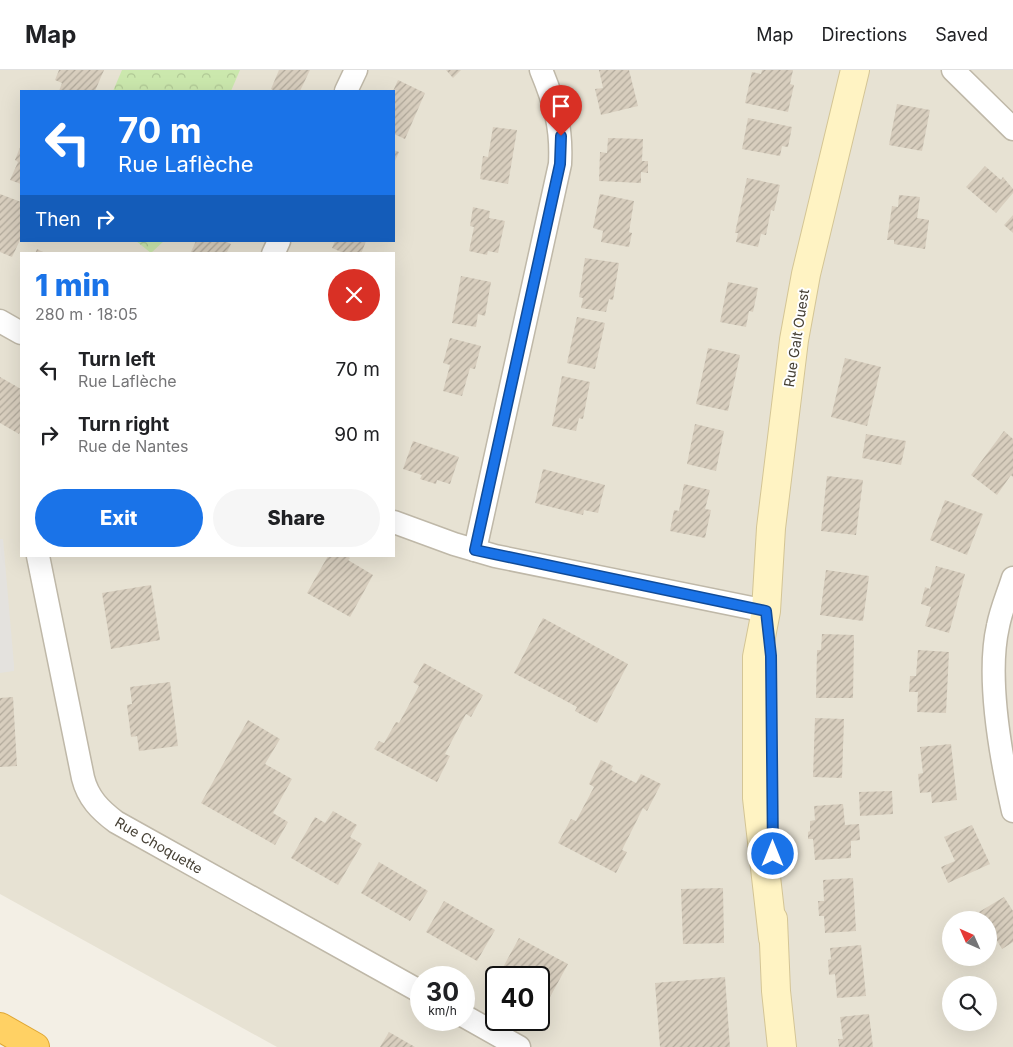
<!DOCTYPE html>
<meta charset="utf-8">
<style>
body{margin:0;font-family:Inter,sans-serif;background:#f6f6f6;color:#202124;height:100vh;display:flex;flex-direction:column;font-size:19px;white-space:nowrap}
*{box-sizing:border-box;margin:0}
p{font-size:16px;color:#757577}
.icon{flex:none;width:28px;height:28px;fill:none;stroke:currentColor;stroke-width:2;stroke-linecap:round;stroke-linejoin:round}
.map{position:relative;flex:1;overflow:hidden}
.drawer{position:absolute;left:20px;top:182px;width:375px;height:305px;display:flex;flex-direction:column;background:#fff;border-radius:0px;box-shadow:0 5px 20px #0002}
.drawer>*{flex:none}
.hud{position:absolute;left:20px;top:20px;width:375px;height:152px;border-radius:0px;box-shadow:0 5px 20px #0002;background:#1a73e8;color:#fff;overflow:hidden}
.needle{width:32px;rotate:315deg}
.controls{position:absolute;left:942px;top:841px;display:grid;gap:10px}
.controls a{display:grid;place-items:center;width:55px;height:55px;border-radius:50%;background:#fff;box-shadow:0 5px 20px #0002;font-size:25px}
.speed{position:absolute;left:410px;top:896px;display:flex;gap:10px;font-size:25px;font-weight:700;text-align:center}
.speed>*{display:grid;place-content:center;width:65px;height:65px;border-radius:50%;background:#fff;box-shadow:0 5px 20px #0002;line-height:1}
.speed small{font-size:12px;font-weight:400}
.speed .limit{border:2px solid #111;border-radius:8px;background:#fff;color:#111}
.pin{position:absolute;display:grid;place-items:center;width:42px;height:42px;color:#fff;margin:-51px -21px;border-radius:50% 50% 50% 0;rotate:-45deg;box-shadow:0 0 5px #0007}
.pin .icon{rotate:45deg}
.me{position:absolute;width:55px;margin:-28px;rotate:0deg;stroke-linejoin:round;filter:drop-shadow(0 0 4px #0008)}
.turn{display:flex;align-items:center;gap:18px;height:105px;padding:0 15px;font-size:22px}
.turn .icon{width:65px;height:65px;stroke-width:2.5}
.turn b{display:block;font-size:35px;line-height:42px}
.then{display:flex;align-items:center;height:48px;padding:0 15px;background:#0003;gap:10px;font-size:19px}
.round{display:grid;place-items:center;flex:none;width:52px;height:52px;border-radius:26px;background:#f6f6f6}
.summary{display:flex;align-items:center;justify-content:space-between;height:85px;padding:0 15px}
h1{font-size:30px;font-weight:800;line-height:38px;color:#1a73e8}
.cta{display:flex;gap:10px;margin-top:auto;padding:10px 15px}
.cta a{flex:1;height:58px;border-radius:30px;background:#1a73e8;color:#fff;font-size:20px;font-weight:800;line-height:58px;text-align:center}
.cta a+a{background:#f6f6f6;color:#202124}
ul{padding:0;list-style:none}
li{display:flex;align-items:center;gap:15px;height:65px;padding:0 15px}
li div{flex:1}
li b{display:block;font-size:19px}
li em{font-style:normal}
header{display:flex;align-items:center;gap:30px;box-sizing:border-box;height:70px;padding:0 25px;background:#fff;border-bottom:1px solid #e0e0e0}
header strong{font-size:24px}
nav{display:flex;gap:28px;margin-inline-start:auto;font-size:18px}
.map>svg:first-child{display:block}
</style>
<header>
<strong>Map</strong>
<nav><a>Map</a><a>Directions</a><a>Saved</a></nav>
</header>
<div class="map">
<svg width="1013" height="977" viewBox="0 0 1013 977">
<defs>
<pattern id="forest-crowns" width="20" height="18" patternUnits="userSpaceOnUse" patternTransform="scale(1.25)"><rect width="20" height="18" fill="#cbe8ad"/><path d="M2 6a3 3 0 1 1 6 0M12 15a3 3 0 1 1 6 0" fill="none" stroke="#b0c895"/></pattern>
<pattern id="building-hatch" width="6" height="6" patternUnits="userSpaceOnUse" patternTransform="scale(1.25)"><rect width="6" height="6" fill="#d8cebe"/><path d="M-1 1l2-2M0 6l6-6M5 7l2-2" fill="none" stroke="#b1a99b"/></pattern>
</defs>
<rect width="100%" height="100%" fill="#f3efe5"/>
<path fill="#e7e2d3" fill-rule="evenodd" d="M0,0H1013V977H277L0,824ZM21,21H394V171H21ZM21,184H394V486H21ZM951,850H989V888H951ZM421,908H464V950H421ZM496,908H539V950H496ZM951,915H989V952H951Z"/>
<g fill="url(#forest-crowns)">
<polygon points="122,0 240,0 231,21 113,21"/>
<polygon points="136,171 164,171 151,183"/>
</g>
<polygon fill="#e4e2de" points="0,469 3,469 14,595 14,601 0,603"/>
<g fill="url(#building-hatch)">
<polygon points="59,0 104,0 95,21 59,21 62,13 55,10"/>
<polygon points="279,0 310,0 300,21 275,21 271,19"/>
<polygon points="446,0 461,0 453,8"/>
<polygon points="599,0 629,0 638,36 601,45 595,19 603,18"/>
<polygon points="762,0 793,0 790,14 794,15 788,42 745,33 752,2 761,4"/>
<polygon points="398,10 425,23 405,69 394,64 393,21"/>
<polygon points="897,34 930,40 922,81 889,75"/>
<polygon points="748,48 792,57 788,77 782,76 780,86 742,79"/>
<polygon points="493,57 517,60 508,114 480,109 483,86 488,87"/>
<polygon points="608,68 643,69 642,91 648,91 648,103 641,102 641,113 599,111 600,82 607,83"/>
<polygon points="21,75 21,114 10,110 18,92 15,90"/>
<polygon points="394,80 399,82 394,93"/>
<polygon points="985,96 1001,110 1003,107 1013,119 1013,123 996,143 966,117"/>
<polygon points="747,108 780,115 774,141 771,140 766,165 761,164 758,177 736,172 738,163 735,163"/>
<polygon points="0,124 21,132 21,168 12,187 0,182"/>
<polygon points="600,124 634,131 629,162 632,163 629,177 601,172 603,161 593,158"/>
<polygon points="899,125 920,127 917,148 929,150 925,179 894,174 894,170 887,170 892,136 898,137"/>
<polygon points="473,137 490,141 489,148 505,151 498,183 488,181 487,185 469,181 474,157 470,156"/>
<polygon points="1013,145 1013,163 1004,155"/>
<polygon points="196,171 225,171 231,174 226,184 190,184"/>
<polygon points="335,171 366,171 361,184 346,184 332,178"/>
<polygon points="37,179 47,184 35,184"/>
<polygon points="585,188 619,193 613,230 609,229 606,242 581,238 583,228 579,227"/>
<polygon points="461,206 491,212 485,246 478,244 476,257 452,253"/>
<polygon points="728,212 758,218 753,242 749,241 746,257 720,252"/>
<polygon points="577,247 605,253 595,299 567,293"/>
<polygon points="450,268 481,276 475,299 470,298 462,326 443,321 450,295 443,293"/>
<polygon points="708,278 740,285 728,341 696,334"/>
<polygon points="845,288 881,297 867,356 831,347"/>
<polygon points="562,306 590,312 583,349 579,348 576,361 552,356"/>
<polygon points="0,307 21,319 21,359 19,364 0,353"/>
<polygon points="695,354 724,361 716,401 687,394"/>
<polygon points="1004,361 1013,369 1013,407 1011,405 997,425 971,405"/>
<polygon points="866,364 906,371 901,395 862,388"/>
<polygon points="413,371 459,387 450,414 437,410 436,414 420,409 422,405 403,399"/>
<polygon points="543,399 605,415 598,443 584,440 583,445 535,433"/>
<polygon points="827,406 863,410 856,465 821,461"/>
<polygon points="684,414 710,420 705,439 711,440 705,468 670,461 674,440 679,441"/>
<polygon points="945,430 983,444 967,485 930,470"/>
<polygon points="328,486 347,486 350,488 348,490 373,505 350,547 307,523"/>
<polygon points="936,496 965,504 949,563 925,556 931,537 921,534 925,517 930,519"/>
<polygon points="826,500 869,506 863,551 820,545"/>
<polygon points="151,515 160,570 111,579 102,523"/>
<polygon points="543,548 628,594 597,653 575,641 577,637 514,603"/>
<polygon points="822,564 854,565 853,628 816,628 817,580 821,580"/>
<polygon points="918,580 949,582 946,643 917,642 918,622 909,622 910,606 916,606"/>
<polygon points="424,593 483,625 471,647 466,644 445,684 450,686 437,712 374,679 379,671 384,673 396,652 399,653 419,616 413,612"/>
<polygon points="170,612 178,676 139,681 137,666 131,667 127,635 132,634 130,617"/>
<polygon points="13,627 17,696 0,697 0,628"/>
<polygon points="815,648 844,649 842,708 813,707"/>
<polygon points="248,650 280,669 265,694 292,709 273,743 288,752 275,775 201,733"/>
<polygon points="951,674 957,730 932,733 931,722 920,723 918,704 923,703 920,677"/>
<polygon points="601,690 613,696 611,700 636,713 641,704 661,714 647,741 643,738 622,780 627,782 616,803 558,773 571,749 576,751 594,717 589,714"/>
<polygon points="892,721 893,744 860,746 859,722"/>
<polygon points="843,734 845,755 859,754 860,770 851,771 851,788 815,790 813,769 808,769 808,762 810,761 810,751 815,750 814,736"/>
<polygon points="333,741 357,755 350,767 362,774 338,815 291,788 315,747 325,753"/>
<polygon points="972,755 990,794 948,813 941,797 955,791 944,767"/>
<polygon points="379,792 428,821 410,851 361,823"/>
<polygon points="853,808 856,861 825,863 824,846 819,846 818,831 824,831 823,810"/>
<polygon points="723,818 724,873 683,874 681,819"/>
<polygon points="1004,827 1013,841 1013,872 1002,879 989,857 989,850 985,850 979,842"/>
<polygon points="444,831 495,860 477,891 426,862"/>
<polygon points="519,868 568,894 550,927 539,921 539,908 513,908 501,901"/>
<polygon points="861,875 866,926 837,928 835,904 829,905 828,890 831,889 830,878"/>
<polygon points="725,907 730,977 660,977 655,913"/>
<polygon points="869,944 873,977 839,977 838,969 843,969 840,947"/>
<polygon points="389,962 415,977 380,977"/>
</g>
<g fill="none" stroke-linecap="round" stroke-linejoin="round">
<defs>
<g id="street">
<polyline points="953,0 1013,59"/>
<polyline points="346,21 356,0"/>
<polyline points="273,184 279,171"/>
<polyline points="0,251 21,263"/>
<polyline points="394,452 454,474 495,486 766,541"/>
<path d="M475,480L560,94C562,57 555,34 541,0"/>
<path d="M38,486L83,708C88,728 100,740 116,752L421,922"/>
<path d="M1013,508C1008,524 1001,540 998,556C986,608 1001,688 1013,741"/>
<polyline points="464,946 519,977"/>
</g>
<g id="secondary">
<polyline points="773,849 776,921 782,977"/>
<polyline points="773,868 757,728 757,587 766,541 771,458 794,270 806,204 855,0"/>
</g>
<polyline id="highway" points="0,957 35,977"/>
</defs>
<use href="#street" stroke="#bfb8a8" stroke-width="25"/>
<use href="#secondary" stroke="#d4c595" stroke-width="30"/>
<use href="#highway" stroke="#dfa633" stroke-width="30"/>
<use href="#street" stroke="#fff" stroke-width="22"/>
<use href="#secondary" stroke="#fff3c3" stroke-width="28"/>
<use href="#highway" stroke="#ffd164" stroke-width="28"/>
</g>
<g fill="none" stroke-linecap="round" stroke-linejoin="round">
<defs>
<polyline id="route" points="561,66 560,94 475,480 766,541 771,586 773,784"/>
</defs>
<use href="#route" stroke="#114b97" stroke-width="12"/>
<use href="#route" stroke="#1a73e8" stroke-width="9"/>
</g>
<g text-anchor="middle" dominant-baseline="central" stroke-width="4" stroke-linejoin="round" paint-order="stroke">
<g font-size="14" fill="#464035" stroke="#fff">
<text transform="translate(796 268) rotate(-81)">Rue Galt Ouest</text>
<text transform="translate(159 775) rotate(30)">Rue Choquette</text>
</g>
</g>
</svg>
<div class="controls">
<a><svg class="needle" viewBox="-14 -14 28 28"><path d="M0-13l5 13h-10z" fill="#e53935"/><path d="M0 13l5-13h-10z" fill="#757577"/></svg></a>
<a><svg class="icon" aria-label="search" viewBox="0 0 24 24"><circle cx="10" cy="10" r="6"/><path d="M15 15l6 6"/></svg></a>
</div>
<div class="speed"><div>30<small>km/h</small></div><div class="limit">40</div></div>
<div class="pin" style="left:561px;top:66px;background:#d93025"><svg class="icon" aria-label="arrive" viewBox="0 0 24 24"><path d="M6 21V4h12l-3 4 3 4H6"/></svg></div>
<svg class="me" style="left:773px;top:784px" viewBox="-20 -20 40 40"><circle r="17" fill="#1a73e8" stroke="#fff" stroke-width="3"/><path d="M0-11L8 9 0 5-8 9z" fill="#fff"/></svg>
<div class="hud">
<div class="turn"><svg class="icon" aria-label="left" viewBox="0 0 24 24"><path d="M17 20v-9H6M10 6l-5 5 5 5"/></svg><div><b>70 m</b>Rue Laflèche</div></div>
<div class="then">Then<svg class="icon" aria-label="right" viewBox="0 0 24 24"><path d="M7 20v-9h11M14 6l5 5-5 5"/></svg></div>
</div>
<section class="drawer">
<div class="summary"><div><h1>1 min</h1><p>280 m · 18:05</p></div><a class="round" style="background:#d93025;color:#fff"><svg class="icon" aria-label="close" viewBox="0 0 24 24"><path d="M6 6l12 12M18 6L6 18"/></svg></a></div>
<ul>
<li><svg class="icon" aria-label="left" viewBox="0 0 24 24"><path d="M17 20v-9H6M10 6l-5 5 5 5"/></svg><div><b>Turn left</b><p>Rue Laflèche</p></div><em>70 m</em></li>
<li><svg class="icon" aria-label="right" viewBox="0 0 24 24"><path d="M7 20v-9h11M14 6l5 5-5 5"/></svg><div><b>Turn right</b><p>Rue de Nantes</p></div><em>90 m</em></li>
</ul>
<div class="cta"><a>Exit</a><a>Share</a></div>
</section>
</div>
